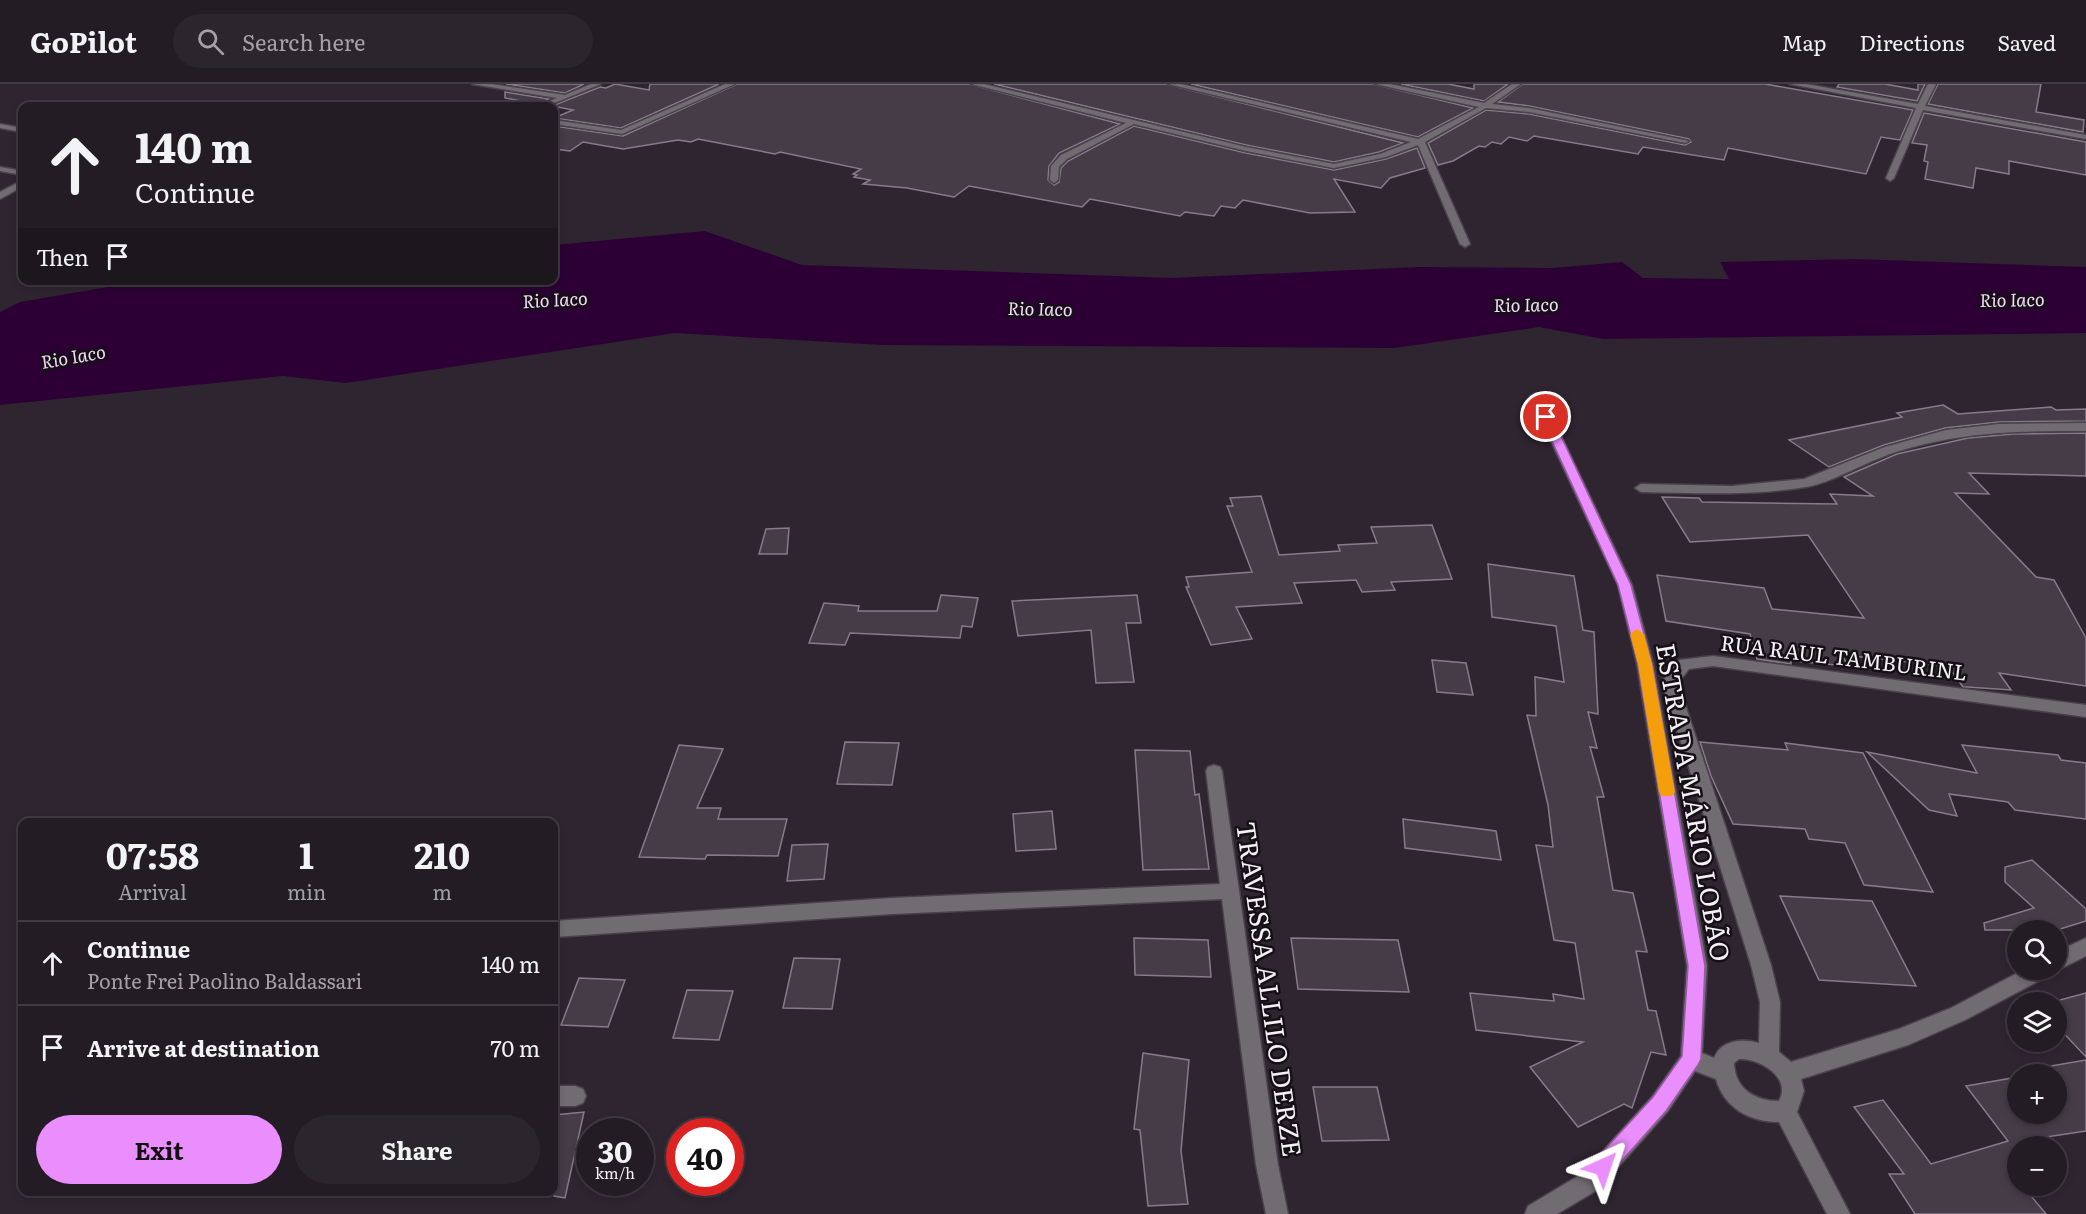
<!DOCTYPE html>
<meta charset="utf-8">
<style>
body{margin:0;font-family:Literata,serif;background:#2b252d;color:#f1f3f6;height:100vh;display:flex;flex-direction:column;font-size:22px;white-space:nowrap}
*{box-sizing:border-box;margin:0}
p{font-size:20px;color:#a3a1a7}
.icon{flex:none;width:33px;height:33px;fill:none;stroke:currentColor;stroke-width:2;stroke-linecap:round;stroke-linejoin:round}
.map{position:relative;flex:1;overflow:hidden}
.panel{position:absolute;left:18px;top:734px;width:540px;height:378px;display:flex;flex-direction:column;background:#231c25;border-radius:12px;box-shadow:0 3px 9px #0003,0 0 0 2px #403a42}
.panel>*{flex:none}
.guide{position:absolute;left:18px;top:18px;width:540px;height:183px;border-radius:12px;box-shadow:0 3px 9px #0003,0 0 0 2px #403a42;background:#231c25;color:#f1f3f6;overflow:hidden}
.buttons{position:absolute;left:2007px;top:836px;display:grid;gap:12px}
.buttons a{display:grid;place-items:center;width:60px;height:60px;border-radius:50%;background:#231c25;box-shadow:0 3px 9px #0003,0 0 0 2px #403a42;font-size:30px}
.speed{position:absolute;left:576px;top:1034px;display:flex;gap:12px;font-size:30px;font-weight:700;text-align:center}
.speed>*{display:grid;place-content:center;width:78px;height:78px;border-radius:50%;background:#231c25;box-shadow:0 3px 9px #0003,0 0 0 2px #403a42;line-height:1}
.speed small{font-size:15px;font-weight:400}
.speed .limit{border:9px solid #d22;background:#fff;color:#111}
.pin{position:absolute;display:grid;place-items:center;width:51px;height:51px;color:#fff;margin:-26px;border:3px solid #fff;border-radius:50%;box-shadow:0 2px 6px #0007}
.me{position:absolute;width:66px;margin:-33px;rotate:42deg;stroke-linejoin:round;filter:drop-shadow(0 0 4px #0008)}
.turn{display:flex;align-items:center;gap:21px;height:126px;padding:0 18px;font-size:27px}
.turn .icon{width:78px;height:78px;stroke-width:2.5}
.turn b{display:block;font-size:42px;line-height:51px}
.then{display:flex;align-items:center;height:57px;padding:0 18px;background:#0003;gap:12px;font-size:22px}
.eta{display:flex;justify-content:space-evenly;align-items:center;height:102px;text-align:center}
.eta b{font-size:36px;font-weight:700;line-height:42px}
.primary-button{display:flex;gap:12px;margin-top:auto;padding:12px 18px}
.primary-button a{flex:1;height:69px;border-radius:36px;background:#ea8dfd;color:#111;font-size:24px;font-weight:700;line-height:69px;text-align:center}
.primary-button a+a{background:#2b252d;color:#f1f3f6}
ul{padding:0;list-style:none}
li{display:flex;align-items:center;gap:18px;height:84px;padding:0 18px;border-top:2px solid #403a42}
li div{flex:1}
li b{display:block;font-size:22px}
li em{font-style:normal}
header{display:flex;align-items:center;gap:36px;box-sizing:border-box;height:84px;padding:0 30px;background:#231c25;border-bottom:2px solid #403a42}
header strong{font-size:28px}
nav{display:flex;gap:33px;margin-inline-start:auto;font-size:21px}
.search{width:420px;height:54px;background:#2b252d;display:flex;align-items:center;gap:15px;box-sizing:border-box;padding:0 21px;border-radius:33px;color:#a3a1a7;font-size:22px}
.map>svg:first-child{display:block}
</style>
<header>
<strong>GoPilot</strong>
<div class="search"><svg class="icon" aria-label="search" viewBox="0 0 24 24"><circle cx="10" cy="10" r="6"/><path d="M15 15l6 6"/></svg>Search here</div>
<nav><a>Map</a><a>Directions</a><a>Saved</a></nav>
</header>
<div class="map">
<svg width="2086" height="1130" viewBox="0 0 2086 1130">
<rect width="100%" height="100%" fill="#2f2531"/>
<polygon fill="#2c0035" points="705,147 802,181 1172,194 1419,183 1553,184 1622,178 1643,194 1729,195 1720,178 1855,175 2086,183 2086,249 1603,255 1539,243 1395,264 881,261 675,249 346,299 283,292 0,321 0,228 20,218 143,197 554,196 554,161"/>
<g fill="#463c48" stroke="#877b89" stroke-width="1.5">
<polygon points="506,0 584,0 565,9"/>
<polygon points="615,0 649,6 650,0 719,0 621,44 554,34 573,26 552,22 600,3 606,4"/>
<polygon points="737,0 969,0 1120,40 1059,69 1049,82 1048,96 1054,101 1059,98 1061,84 1068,77 1134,42 1246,69 1334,86 1386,75 1417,64 1425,84 1390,94 1381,104 1334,95 1355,128 1310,129 1243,116 1235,124 1221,122 1214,132 1185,128 1180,132 1090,115 1082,123 969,102 954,113 907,104 863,100 870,96 854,93 857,91 853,90 861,85 780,68 775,70 698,55 691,58 678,56 623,65 583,58 570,67 554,65 554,42 623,52"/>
<polygon points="994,0 1166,0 1403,59 1379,68 1334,78 1246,61"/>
<polygon points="1191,0 1373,0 1473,24 1418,53"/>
<polygon points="1401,0 1448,0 1474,5 1474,0 1508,0 1484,17"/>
<polygon points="1523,0 1765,0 1913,26 1900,56 1881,53 1866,90 1728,64 1724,76 1643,63 1638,70 1534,52 1527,57 1509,53 1501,60 1492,58 1485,63 1479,62 1453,77 1438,81 1428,59 1486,26 1529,30 1685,61 1691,58 1689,55 1529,22 1498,18"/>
<polygon points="1839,0 1885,0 1918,6 1918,0 1925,0 1917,17 1837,3"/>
<polygon points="1938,0 2041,0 2036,28 2084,36 2083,48 1928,20"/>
<polygon points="505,8 549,15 537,20 505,14"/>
<polygon points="1924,29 2086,58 2086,91 2009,77 2009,90 1976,84 1973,104 1925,95 1928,78 1924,77 1927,61 1912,59"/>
<polygon points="1943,321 1958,330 2051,323 2056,326 2086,325 2086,337 1999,338 1945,344 1884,361 1829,383 1789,356 1902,333 1897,329"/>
<polygon points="2086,349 2086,392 1969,389 1989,410 1955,409 2036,493 2054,496 2086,554 2086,602 1999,589 2011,606 1967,603 1963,603 1948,582 1842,571 1848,582 1791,577 1791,580 1757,575 1750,550 1666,537 1657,491 1764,504 1772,525 1864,534 1808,451 1690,458 1662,413 1699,414 1702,418 1837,420 1830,410 1873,412 1844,393 1897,370 1968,354 2013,350"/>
<polygon points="1261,412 1279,471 1340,467 1338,461 1377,459 1371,443 1432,441 1452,495 1391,498 1395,506 1362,508 1356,496 1294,499 1302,519 1236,523 1252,555 1211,561 1186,503 1189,503 1186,493 1252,488 1227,422 1233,422 1230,414"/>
<polygon points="789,444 787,470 759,470 766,445"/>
<polygon points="1488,480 1574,492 1583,546 1594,548 1598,630 1588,628 1597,664 1590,663 1604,713 1597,713 1613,806 1633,809 1647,868 1636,867 1648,926 1656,927 1666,971 1651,968 1632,1024 1624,1020 1578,1043 1530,983 1583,958 1476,946 1470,909 1554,917 1553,910 1584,915 1575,859 1554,856 1536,761 1553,763 1548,721 1527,631 1536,632 1535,593 1564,598 1556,542 1492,533"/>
<polygon points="941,511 978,514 972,543 962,542 960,554 850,549 845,561 809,559 824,519 859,522 858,527 937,527"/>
<polygon points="1137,511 1141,539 1126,539 1134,598 1096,599 1091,546 1018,552 1012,517"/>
<polygon points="1432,576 1466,579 1473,611 1437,608"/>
<polygon points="845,658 899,659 892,701 837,700"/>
<polygon points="1700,658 1788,666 1785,659 1863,669 1933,808 1864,801 1845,759 1809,755 1805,745 1733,740 1711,692"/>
<polygon points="679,661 723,665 697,724 721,724 718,735 787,735 778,772 707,771 705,775 639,773"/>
<polygon points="1962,661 2058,671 2061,676 2086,679 2086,735 2015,726 2008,718 1949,710 1957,732 1929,726 1867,668 1977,689"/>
<polygon points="1135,666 1190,667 1195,711 1199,710 1209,785 1143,786"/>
<polygon points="1052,727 1056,765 1016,767 1013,730"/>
<polygon points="1403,735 1496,747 1501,776 1405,764"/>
<polygon points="828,760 824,795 787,797 792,761"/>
<polygon points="2032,776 2086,825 2086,837 2057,846 1985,846 1984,839 2034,824 2005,798 2005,783"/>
<polygon points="1780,812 1872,817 1916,902 1819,896"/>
<polygon points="1134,854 1208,856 1211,893 1135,891"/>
<polygon points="1291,854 1398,856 1409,908 1298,905"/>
<polygon points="794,874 840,875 832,925 783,924"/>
<polygon points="579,894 625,896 608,943 561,941"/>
<polygon points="687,906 733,907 719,956 673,954"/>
<polygon points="2086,909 2086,973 2056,941 2056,917"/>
<polygon points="1143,969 1189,976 1181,1067 1188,1120 1148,1122 1140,1046 1134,1045"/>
<polygon points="2086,976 2086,1047 2046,1053 2053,1062 2018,1062 2018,1101 2022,1101 2046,1130 1915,1130 1889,1090 1904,1090 1854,1023 1883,1016 1931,1080 2008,1057 1966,1002 2018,993 2018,1029 2056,1029 2056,990 2032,990 2037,989 2033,985"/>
<polygon points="1313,1003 1377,1003 1389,1056 1322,1057"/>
<polygon points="584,1028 565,1114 554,1112 554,1031"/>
</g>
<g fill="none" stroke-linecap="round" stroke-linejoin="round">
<defs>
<g id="minor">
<polygon points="472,0 491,0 565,11 591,0 601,0 547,22 537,22 557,14"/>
<polygon points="725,0 735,0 622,50 554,40 554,36 621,46"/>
<polygon points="971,0 984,0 1246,63 1334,80 1380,70 1411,58 1168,0 1181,0 1418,55 1479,23 1375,0 1390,0 1484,19 1512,0 1521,0 1492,20 1529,24 1689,57 1685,59 1529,28 1486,24 1425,58 1470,160 1465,163 1460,160 1418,61 1386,73 1334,84 1246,67 1134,40 1067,75 1059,83 1058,96 1054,99 1050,96 1051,82 1061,71 1126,39"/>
<polygon points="1790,0 1806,0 1918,20 1928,0 1936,0 1925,22 2086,51 2086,55 1923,26 1894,94 1890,97 1886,94 1916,24"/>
<polygon points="0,40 22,44 22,48 0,44"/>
<polygon points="0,83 22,87 22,91 0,87"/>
<polygon points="19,98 22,98 22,103 0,115 0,108"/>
<path d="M1536,309L1542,312L1632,501L1653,580L1707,882L1702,969L1714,974C1721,956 1741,954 1759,959L1760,918L1751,881L1662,598L1679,576L1713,572L2086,621V633L1713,582L1689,585L1678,599L1771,881L1780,918L1779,968L1791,978L1899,945L1951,924L2025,885H2056V868L2086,854V872L2056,887L2053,885L2050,891L1965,936L1908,961L1801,995L1804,1007L1797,1028L1850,1130H1827L1779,1038C1750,1038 1724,1024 1716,995L1695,987L1668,1027L1599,1105L1557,1130H1525L1528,1122L1583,1089L1652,1013L1681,972L1687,882L1637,580L1618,501L1530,312ZM1739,975C1759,974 1792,993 1779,1017C1755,1017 1735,1005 1734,979Z"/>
<path d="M2086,339V347C2017,347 1963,347 1896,368C1867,377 1834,398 1806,403C1751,412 1696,409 1641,408L1635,404L1641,400L1732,402L1804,395L1885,363L1946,346L1999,340Z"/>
<polygon points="1214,681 1220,683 1222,687 1278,1081 1288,1130 1266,1130 1256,1081 1222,815 892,830 554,853 554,837 892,814 1220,800 1206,687 1208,683"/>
<polygon points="554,1002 575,1002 583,1005 586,1012 583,1019 575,1022 554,1022"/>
</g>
</defs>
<use href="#minor" stroke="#4b414d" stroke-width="3"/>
<use href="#minor" fill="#716c72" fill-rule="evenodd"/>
</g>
<polygon fill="#ea8dfd" stroke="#985ca4" stroke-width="1.5" points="1546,330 1552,333 1631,501 1652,580 1705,882 1701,975 1698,981 1666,1027 1610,1090 1603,1093 1596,1090 1593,1083 1596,1075 1653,1013 1682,972 1688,882 1638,580 1618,501 1541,333"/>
<polygon fill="#f59e0b" points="1637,545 1644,550 1652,580 1675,708 1672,712 1662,712 1659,708 1638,580 1630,550"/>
<g text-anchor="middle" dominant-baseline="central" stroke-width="5" stroke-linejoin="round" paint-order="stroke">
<g font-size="18" font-style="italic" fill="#f5d8fa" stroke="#151016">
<text transform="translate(555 215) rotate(-3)">Rio Iaco</text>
<text transform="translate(2012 215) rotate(-1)">Rio Iaco</text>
<text transform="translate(1526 220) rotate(-1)">Rio Iaco</text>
<text transform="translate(1040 224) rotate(1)">Rio Iaco</text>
<text transform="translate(73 272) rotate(-10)">Rio Iaco</text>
</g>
<g font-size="21" fill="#f6eff7" stroke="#151016">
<text transform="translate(1844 572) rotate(7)">RUA RAUL TAMBURINL</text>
</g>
<g font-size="26" fill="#f6eff7" stroke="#151016">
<text transform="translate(1695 718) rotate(80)">ESTRADA MÁRIO LOBÃO</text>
<text transform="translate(1271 905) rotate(82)">TRAVESSA ALLILO DERZE</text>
</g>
</g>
</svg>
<div class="buttons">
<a><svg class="icon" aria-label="search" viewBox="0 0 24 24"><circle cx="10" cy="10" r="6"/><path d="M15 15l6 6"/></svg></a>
<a><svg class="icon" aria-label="layers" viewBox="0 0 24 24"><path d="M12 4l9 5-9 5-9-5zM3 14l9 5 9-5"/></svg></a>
<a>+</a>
<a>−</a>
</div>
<div class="speed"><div>30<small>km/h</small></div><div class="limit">40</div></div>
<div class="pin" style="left:1546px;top:333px;background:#d93025"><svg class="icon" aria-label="arrive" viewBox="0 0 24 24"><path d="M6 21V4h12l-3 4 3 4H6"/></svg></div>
<svg class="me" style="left:1603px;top:1083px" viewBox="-20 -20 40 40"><path d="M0-17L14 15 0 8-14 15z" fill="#ea8dfd" stroke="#fff" stroke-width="4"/></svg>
<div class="guide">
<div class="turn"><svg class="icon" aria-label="ahead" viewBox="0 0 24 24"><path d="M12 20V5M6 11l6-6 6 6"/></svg><div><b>140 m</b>Continue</div></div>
<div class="then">Then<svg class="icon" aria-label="arrive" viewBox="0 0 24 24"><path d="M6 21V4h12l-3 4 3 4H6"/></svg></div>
</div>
<section class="panel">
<div class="eta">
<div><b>07:58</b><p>Arrival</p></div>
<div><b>1</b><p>min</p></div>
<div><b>210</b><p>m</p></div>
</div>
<ul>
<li><svg class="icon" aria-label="ahead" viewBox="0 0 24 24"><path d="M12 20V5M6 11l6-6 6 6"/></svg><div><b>Continue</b><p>Ponte Frei Paolino Baldassari</p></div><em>140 m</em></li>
<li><svg class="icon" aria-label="arrive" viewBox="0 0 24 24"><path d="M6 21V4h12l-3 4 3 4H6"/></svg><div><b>Arrive at destination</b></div><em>70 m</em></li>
</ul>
<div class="primary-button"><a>Exit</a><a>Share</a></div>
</section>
</div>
